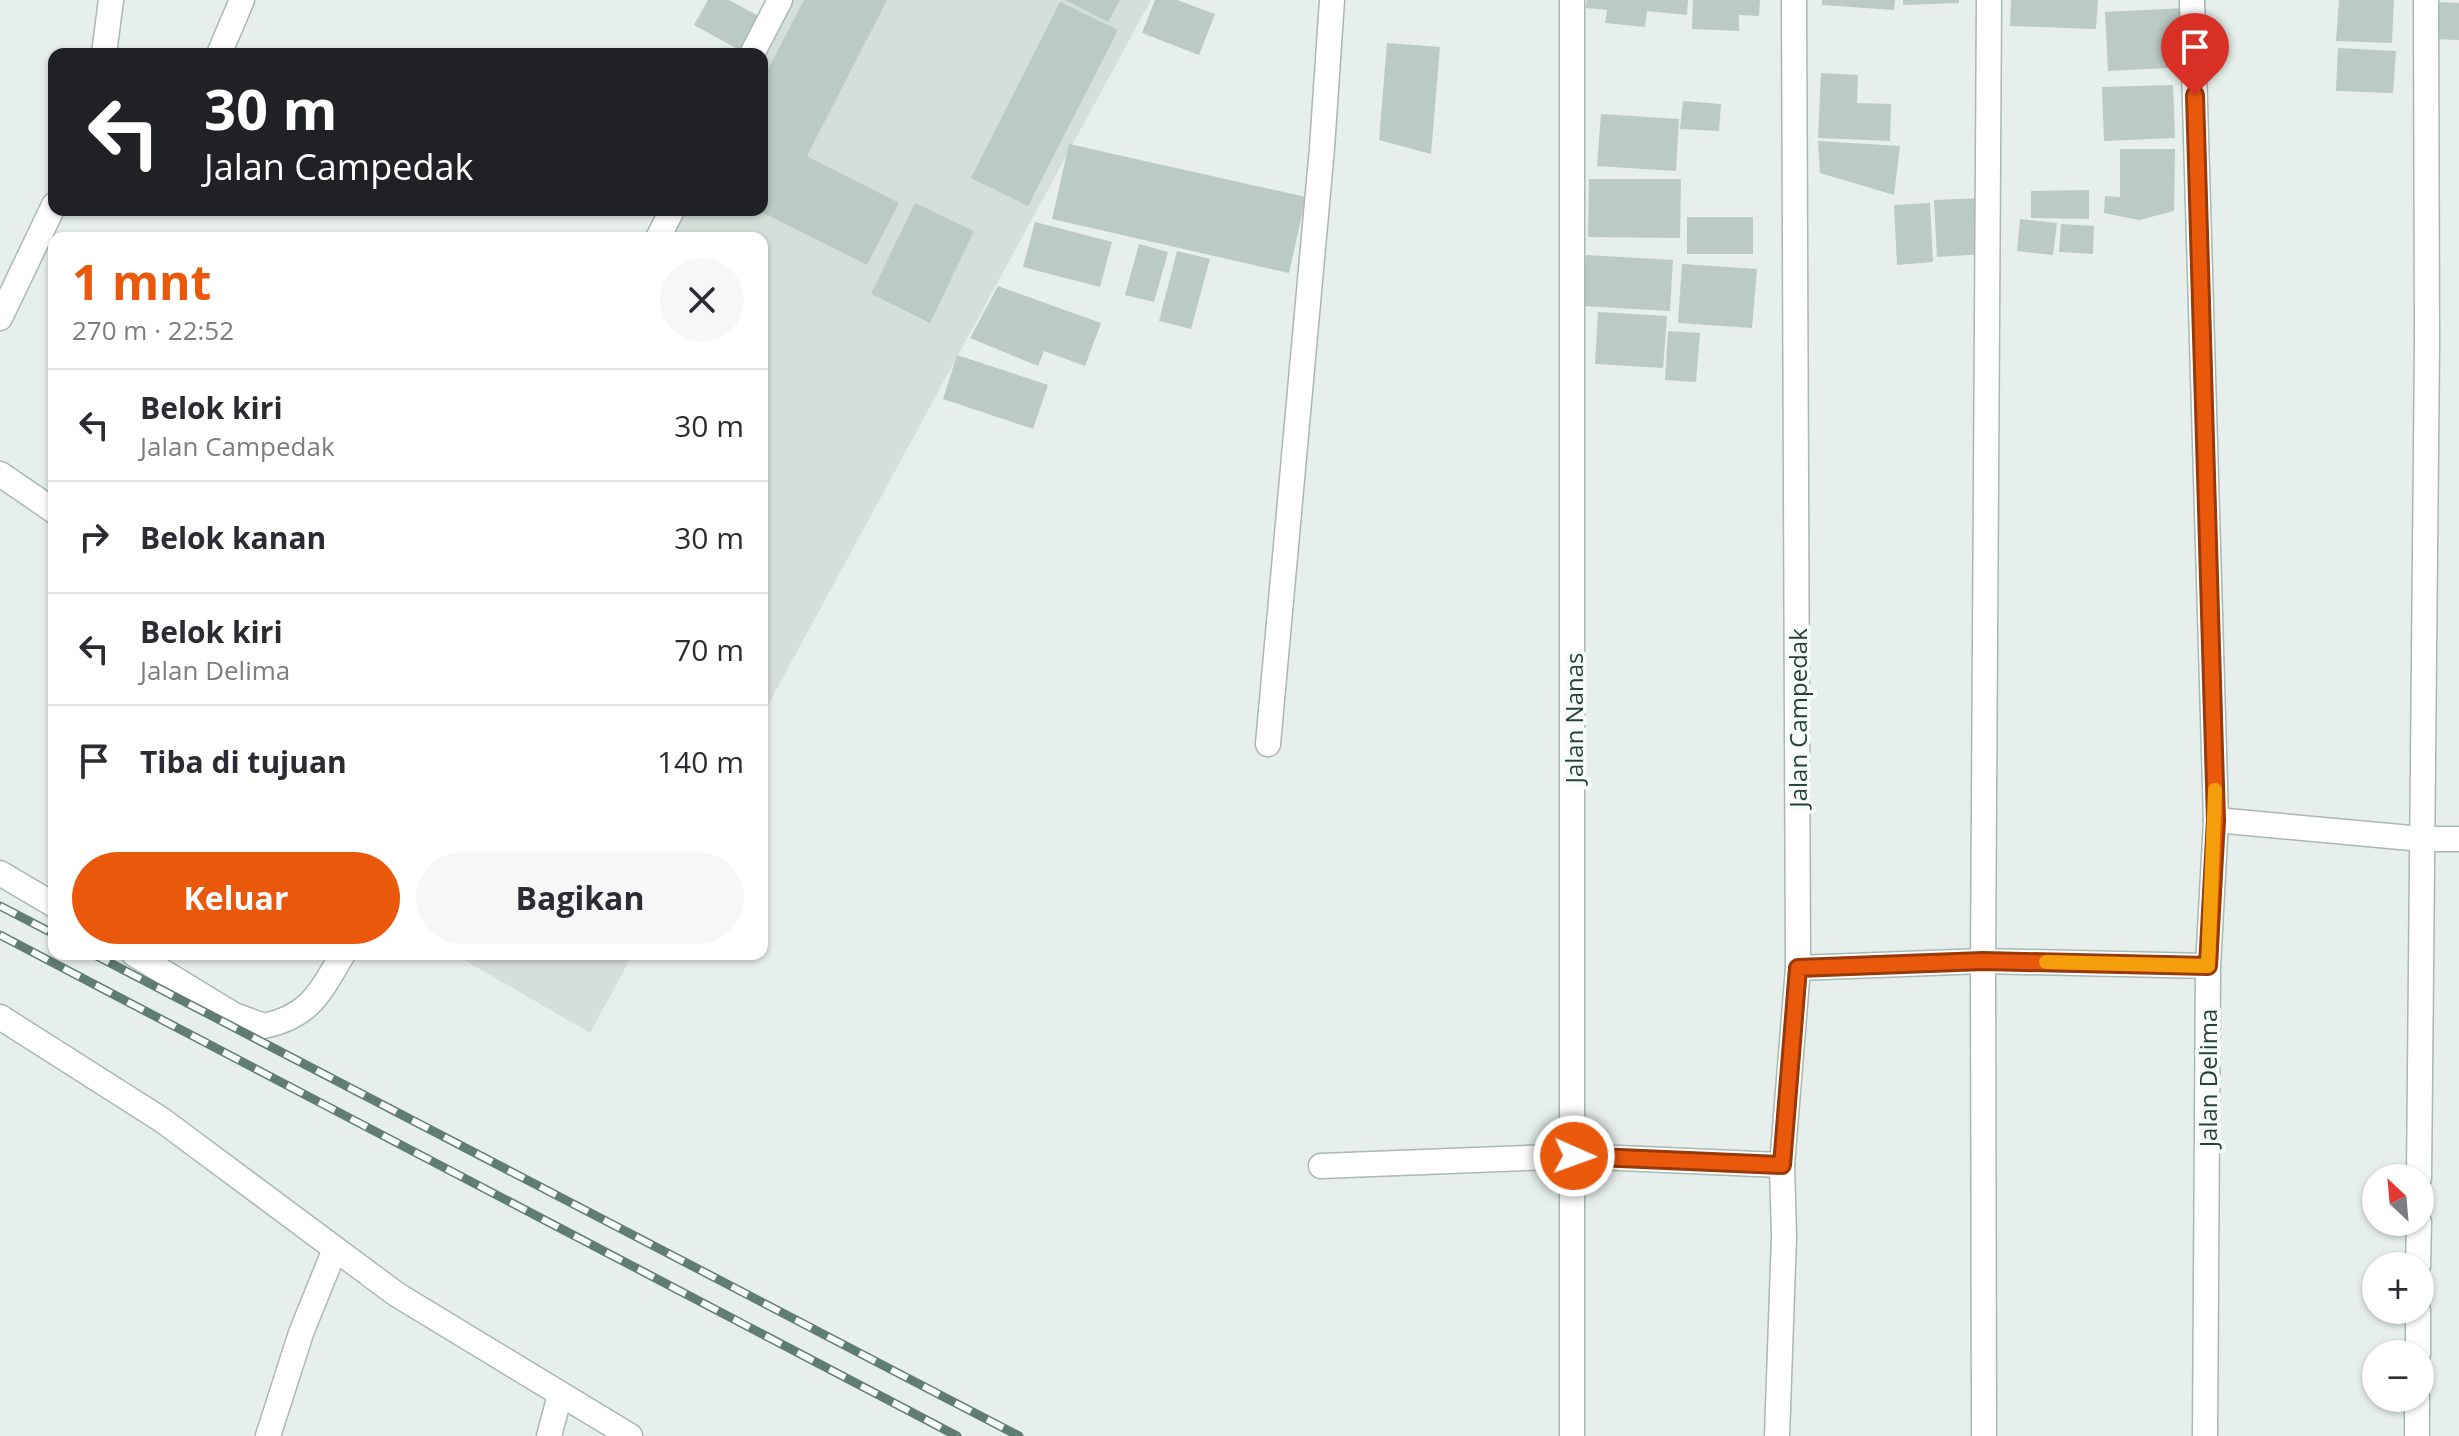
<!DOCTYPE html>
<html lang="id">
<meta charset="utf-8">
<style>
body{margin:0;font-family:"Open Sans",sans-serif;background:#f7f7f7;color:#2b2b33;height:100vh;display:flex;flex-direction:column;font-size:30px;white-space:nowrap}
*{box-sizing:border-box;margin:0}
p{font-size:26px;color:#7c7c81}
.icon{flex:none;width:44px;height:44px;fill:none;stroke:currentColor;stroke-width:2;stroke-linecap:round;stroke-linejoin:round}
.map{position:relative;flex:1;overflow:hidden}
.panel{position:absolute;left:48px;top:232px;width:720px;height:728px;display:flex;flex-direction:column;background:#fff;border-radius:16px;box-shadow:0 2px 6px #0004}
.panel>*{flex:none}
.banner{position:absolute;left:48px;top:48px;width:720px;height:168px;border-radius:16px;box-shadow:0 2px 6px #0004;background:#202124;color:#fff;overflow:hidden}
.needle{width:52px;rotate:334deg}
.tools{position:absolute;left:2362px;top:1164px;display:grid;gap:16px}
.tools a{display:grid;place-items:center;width:72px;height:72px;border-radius:50%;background:#fff;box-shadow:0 2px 6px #0004;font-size:40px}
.pin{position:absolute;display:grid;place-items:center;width:68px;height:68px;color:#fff;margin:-82px -34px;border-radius:50% 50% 50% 0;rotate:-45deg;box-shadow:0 0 8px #0007}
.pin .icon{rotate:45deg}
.me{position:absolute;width:88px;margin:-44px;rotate:92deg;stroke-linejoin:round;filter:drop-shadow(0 0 6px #0008)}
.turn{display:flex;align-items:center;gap:28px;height:168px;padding:0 24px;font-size:36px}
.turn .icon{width:104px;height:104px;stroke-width:2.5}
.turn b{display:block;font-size:56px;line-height:68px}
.round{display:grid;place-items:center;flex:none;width:84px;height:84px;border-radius:42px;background:#f7f7f7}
.overview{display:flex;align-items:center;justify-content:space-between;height:136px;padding:0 24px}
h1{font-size:48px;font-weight:700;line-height:60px;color:#ea580c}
.action{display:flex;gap:16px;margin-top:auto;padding:16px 24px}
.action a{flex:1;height:92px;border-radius:48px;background:#ea580c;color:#fff;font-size:32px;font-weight:700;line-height:92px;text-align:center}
.action a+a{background:#f7f7f7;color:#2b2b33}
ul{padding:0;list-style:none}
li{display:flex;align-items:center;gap:24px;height:112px;padding:0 24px;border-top:2px solid #e1e1e2}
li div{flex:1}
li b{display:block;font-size:30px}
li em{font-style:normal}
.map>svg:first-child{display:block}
</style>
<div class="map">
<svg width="2459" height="1436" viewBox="0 0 2459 1436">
<rect width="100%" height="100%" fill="#e6efeb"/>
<g fill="#d4dfda">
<polygon points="792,0 1151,0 762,716 762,238 672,238 686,210 762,210 762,60"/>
<polygon points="454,954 633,954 590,1033"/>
</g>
<g fill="#bbcac4">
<polygon points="708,0 729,0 762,18 743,52 694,25"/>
<polygon points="804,0 887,0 807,156 899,203 867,265 757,210 762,210 762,81"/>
<polygon points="1065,0 1120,0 1108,22"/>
<polygon points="1155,0 1177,0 1215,14 1199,55 1142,33"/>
<polygon points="1587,0 1688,0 1687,15 1647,11 1645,27 1605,23 1607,10 1586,8"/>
<polygon points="1693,0 1760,0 1759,16 1739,15 1739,31 1692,29"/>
<polygon points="1822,0 1895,0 1894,10 1822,5"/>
<polygon points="1903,0 1959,0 1959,3 1903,5"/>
<polygon points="2011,0 2098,0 2096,29 2010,26"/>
<polygon points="2339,0 2394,0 2392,43 2336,41"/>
<polygon points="1060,2 1118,30 1028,206 971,178"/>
<polygon points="2435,2 2459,3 2459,40 2433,39"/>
<polygon points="2184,8 2187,67 2108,71 2105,12"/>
<polygon points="1387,43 1440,47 1431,154 1379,140"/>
<polygon points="2338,48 2396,51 2393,93 2336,91"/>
<polygon points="1821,73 1858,75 1857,103 1891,104 1890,141 1818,138"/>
<polygon points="2173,85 2175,138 2104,141 2102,87"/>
<polygon points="1683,101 1721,104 1719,131 1680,129"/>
<polygon points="1601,114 1679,119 1676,171 1597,166"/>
<polygon points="1818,141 1900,146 1894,195 1820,173"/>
<polygon points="1069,144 1306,197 1289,273 1052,219"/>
<polygon points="2120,149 2175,149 2174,211 2139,220 2104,213 2105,196 2120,197"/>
<polygon points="1589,179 1681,179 1680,238 1588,237"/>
<polygon points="2089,190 2089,219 2031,218 2031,191"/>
<polygon points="1982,198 1984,254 1937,257 1934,200"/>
<polygon points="915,203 974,231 930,323 871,294"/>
<polygon points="1930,203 1933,262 1897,265 1894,205"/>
<rect x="1687" y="217" width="66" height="37"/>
<polygon points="2020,219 2057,223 2053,255 2017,251"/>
<polygon points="1035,222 1112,242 1100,287 1023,267"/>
<polygon points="2061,224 2094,226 2093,254 2059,252"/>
<polygon points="1139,244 1168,252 1154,302 1125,295"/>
<polygon points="1177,251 1210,259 1191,329 1159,321"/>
<polygon points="1586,255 1673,260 1670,311 1582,306"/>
<polygon points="1682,264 1757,269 1752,328 1678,323"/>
<polygon points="998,286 1101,323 1085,366 1044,351 1038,366 970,338"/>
<polygon points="1598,312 1667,316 1663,368 1595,364"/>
<polygon points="1668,331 1700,333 1696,382 1665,380"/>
<polygon points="957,355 1048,385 1033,429 943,399"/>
</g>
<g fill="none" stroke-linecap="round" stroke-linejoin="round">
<defs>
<polyline id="lane" points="219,54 242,0"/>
<g id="street">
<polyline points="2192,0 2216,820 2208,966 2205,1436"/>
<polyline points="104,54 111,0"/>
<polyline points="752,54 780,0"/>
<polyline points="658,238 672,210"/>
<polyline points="0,318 54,205"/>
<polyline points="0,474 54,511"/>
<polyline points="1268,744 1322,148 1332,0"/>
<polyline points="2216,820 2422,839 2459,839"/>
<polyline points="0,873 54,905"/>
<path d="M134,954L234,1015L264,1026C311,1016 320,992 343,954"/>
<polyline points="1798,968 1983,961 2208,966"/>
<polyline points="0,1017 162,1120 396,1294 630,1436"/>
<polyline points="1321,1166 1574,1156 1782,1165"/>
<polyline points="2419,1178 2427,344 2426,0"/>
<polyline points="2418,1266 2419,1222"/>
<polyline points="2418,1354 2418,1310"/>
<polyline points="268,1436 301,1333 335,1249"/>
<polyline points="549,1436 560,1395"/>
<polyline points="1572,1436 1572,0"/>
<polyline points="1777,1436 1784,1236 1782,1165 1798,968 1794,0"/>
<polyline points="1984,1436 1983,961 1989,0"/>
<polyline points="2417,1436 2417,1398"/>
</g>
</defs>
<use href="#lane" stroke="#a8b8b2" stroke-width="27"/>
<use href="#street" stroke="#a8b8b2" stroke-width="27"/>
<use href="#lane" stroke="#fff" stroke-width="24"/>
<use href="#street" stroke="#fff" stroke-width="24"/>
<defs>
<g id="rail">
<polyline points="0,906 54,934"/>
<polyline points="0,935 957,1436"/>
<polyline points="93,954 1019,1436"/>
</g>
</defs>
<use href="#rail" stroke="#5f7d75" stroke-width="9"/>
<use href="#rail" stroke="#f7fbf9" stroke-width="6" stroke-dasharray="18" stroke-linecap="butt"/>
</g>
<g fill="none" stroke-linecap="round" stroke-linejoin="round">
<defs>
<polyline id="route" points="1574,1156 1782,1165 1798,968 1983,961 2208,966 2216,820 2195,95"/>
</defs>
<use href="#route" stroke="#983908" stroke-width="20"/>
<use href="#route" stroke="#ea580c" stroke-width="14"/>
<polyline stroke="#f59e0b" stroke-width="14" points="2046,962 2208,966 2215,790"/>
</g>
<g text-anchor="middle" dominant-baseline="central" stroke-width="8" stroke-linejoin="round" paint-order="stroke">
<g font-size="24" fill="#24423a" stroke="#f7fbf9">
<text transform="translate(1573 718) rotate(-90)">Jalan Nanas</text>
<text transform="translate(1797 718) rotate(-90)">Jalan Campedak</text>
<text transform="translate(2207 1078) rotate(-90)">Jalan Delima</text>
</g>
</g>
</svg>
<div class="tools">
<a><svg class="needle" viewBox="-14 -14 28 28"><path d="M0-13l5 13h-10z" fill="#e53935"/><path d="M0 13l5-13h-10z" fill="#7c7c81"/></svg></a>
<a>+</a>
<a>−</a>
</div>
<div class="pin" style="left:2195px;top:95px;background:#d93025"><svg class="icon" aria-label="arrive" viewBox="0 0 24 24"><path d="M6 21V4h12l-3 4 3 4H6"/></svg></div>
<svg class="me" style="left:1574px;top:1156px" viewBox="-20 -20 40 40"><circle r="17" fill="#ea580c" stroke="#fff" stroke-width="3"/><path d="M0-11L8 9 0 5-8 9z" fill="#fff"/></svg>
<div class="banner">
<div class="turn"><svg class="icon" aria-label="left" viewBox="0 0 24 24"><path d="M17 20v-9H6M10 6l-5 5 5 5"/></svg><div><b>30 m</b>Jalan Campedak</div></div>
</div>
<section class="panel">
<div class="overview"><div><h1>1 mnt</h1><p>270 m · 22:52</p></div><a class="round"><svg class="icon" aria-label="close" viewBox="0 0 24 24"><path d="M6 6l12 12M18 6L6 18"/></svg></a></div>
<ul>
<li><svg class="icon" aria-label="left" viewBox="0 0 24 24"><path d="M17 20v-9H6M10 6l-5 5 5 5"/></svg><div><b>Belok kiri</b><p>Jalan Campedak</p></div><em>30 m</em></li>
<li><svg class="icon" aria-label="right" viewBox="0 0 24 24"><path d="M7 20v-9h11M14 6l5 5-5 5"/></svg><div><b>Belok kanan</b></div><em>30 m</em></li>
<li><svg class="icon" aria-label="left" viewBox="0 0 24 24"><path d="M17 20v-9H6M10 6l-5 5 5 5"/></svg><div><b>Belok kiri</b><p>Jalan Delima</p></div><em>70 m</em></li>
<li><svg class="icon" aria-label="arrive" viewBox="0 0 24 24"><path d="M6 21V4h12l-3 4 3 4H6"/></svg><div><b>Tiba di tujuan</b></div><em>140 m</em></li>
</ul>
<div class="action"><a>Keluar</a><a>Bagikan</a></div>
</section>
</div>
